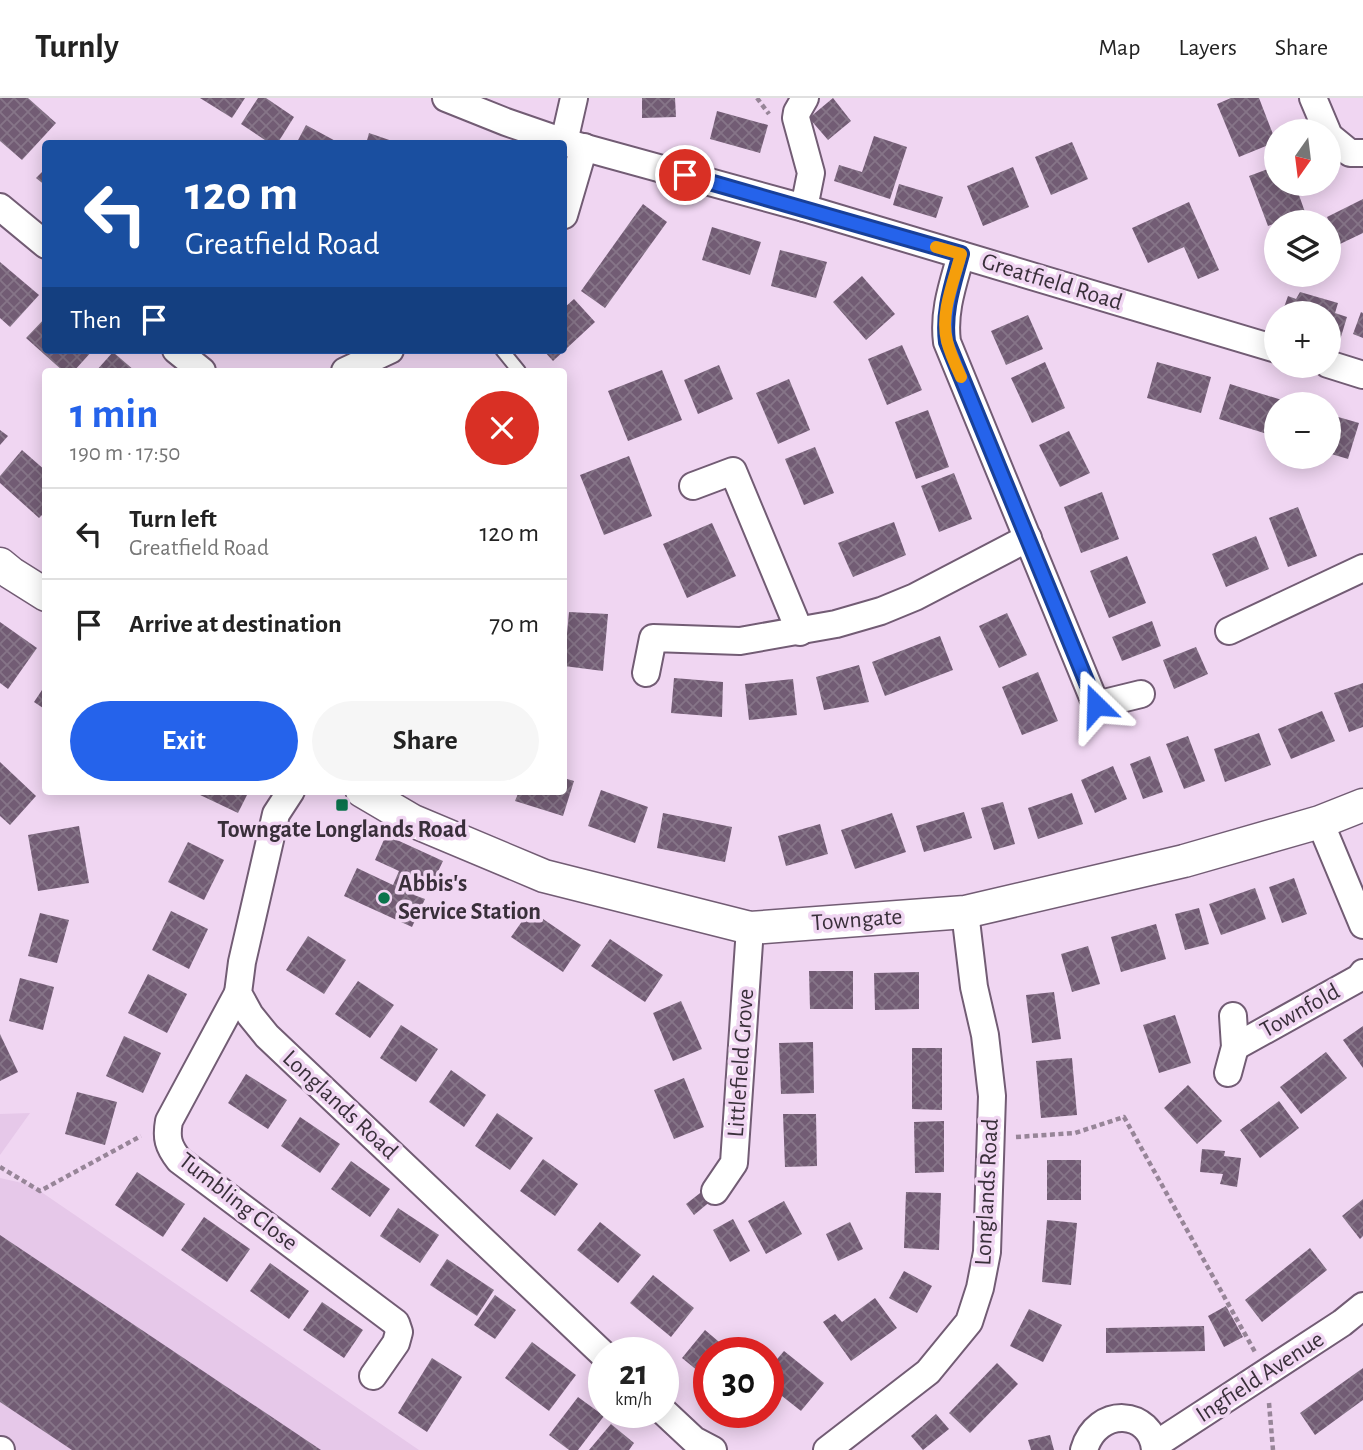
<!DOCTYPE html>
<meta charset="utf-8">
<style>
body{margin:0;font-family:"Alegreya Sans",sans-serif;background:#f6f6f6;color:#222;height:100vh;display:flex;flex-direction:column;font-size:26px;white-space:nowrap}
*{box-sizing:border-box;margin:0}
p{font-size:23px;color:#767676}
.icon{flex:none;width:38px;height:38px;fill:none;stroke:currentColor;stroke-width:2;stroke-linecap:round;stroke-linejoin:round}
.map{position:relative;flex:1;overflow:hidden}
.side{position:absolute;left:42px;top:270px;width:525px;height:427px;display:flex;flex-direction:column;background:#fff;border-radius:7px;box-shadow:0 4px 18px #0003}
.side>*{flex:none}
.banner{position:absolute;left:42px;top:42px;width:525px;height:214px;border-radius:7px;box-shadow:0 4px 18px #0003;background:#1a4fa0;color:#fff;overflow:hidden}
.needle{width:46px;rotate:194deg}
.fabs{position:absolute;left:1264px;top:21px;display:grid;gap:14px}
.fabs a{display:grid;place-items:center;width:77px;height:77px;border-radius:50%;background:#fff;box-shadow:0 4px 18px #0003;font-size:35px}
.speed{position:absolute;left:588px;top:1239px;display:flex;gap:14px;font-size:35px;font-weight:700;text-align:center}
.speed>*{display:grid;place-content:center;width:91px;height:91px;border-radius:50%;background:#fff;box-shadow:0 4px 18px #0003;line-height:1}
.speed small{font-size:18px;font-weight:400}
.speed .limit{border:10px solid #d22;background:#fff;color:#111}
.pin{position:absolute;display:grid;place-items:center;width:60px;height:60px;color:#fff;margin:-30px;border:4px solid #fff;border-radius:50%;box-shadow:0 2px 7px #0007}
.me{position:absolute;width:77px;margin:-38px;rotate:338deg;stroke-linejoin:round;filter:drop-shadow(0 0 5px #0008)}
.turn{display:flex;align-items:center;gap:24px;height:147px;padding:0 28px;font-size:32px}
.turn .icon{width:91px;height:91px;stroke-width:2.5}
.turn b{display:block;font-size:49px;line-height:60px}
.then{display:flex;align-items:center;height:66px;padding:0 28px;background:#0003;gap:14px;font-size:26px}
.round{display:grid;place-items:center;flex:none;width:74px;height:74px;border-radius:37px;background:#f6f6f6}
.overview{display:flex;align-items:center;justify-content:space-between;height:119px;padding:0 28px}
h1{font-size:42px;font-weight:700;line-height:52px;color:#2563eb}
.cta{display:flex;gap:14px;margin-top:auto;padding:14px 28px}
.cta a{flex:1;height:80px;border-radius:42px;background:#2563eb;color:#fff;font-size:28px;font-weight:700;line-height:80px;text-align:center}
.cta a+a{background:#f6f6f6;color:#222}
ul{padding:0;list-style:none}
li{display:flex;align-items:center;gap:21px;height:91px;padding:0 28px;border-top:2px solid #e0e0e0}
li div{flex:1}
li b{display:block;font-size:26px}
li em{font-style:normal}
header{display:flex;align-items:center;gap:42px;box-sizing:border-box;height:98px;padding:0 35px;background:#fff;border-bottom:2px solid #e0e0e0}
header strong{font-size:33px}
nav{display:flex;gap:38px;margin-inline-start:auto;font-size:24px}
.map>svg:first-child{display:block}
</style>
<header>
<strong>Turnly</strong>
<nav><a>Map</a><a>Layers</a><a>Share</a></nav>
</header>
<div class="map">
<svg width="1363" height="1352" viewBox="0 0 1363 1352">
<defs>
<pattern id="building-cross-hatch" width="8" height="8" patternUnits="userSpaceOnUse" patternTransform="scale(1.75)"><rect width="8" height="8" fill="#725c74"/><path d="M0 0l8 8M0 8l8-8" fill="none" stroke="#867588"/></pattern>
</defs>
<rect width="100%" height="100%" fill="#f0d6f2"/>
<g fill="#e6c8e9">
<polygon points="30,1015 0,1057 0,1016"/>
<polygon points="0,1080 31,1087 419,1352 0,1352"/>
</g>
<g fill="url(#building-cross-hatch)">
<polygon points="0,0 28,0 56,25 22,62 0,43"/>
<polygon points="200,0 245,0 232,20"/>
<polygon points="258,0 266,0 294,19 277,46 271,46 241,26"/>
<polygon points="642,0 675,0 676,19 642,20"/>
<polygon points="833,0 851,23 828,42 809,20"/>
<polygon points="1231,0 1259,0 1276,44 1239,59 1217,6"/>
<polygon points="717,13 768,27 760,55 710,41"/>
<polygon points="306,27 341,46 296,46"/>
<polygon points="369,35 398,45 398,46 366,46"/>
<polygon points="874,38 907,49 890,101 834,83 839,67 862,74"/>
<polygon points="1072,44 1088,81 1051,97 1035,59"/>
<polygon points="1276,68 1276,86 1295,86 1305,114 1268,128 1249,78"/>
<polygon points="1013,69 1029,109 983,128 967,88"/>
<polygon points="46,70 46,88 36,80"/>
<polygon points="899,86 943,99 936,120 893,107"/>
<polygon points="1363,101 1363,135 1340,146 1327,119"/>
<polygon points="1189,104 1219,172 1198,181 1184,149 1148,165 1132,130"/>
<polygon points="643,106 667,124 605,210 581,193"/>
<polygon points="712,129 761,144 750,177 702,162"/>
<polygon points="780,152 827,164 816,200 771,188"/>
<polygon points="0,164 39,197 10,229 0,220"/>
<polygon points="862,178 895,216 866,242 833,204"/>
<polygon points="1300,194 1338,205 1335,215 1347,219 1340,242 1328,238 1328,215 1282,215 1288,198 1296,201"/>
<polygon points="574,201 595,224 553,263 543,252 564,252 564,210"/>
<polygon points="1361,214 1363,215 1363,240 1353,236"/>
<polygon points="1028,217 1043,251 1006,267 991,233"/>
<polygon points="46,219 46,252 93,252 74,273 63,273 26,240"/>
<polygon points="902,247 922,292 887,307 868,261"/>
<polygon points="113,254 135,273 96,273"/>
<polygon points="1045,264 1065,310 1032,325 1011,280"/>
<polygon points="1157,264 1211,279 1201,315 1147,300"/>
<polygon points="719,267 733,301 698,316 684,282"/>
<polygon points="662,272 682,322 628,343 608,293"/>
<polygon points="789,281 810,332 778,346 756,295"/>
<polygon points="1230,286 1285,303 1284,306 1276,306 1274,338 1219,321"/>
<polygon points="928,312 949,369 916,381 895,324"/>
<polygon points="1328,316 1359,325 1348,361 1328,355"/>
<polygon points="0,332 8,338 0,347"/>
<polygon points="1069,333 1090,375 1060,389 1039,347"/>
<polygon points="815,349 834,395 804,407 785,361"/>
<polygon points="22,352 46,373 46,413 39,420 0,385 0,378"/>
<polygon points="629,358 652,418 604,437 580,377"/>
<polygon points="954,375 972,421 939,434 921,388"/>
<polygon points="1102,394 1119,441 1081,455 1064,409"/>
<polygon points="1298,409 1317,458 1288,469 1269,420"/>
<polygon points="894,424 906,457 853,479 838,445"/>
<polygon points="712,425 736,478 687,500 663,446"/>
<polygon points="1256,438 1269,471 1226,489 1212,456"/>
<polygon points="1127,458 1146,505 1109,520 1090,473"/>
<polygon points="569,514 608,516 603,573 564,568"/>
<polygon points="1007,515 1027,557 999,570 979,528"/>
<polygon points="1152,523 1161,548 1122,563 1112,539"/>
<polygon points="0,524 37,550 8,591 0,585"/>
<polygon points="940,538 953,572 885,598 872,564"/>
<polygon points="1196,549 1208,576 1174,591 1163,562"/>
<polygon points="859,567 869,604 824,612 816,579"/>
<polygon points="1038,574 1058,623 1022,637 1002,589"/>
<polygon points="674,580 723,584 722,619 671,615"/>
<polygon points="793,581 797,617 749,622 745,586"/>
<polygon points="1363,585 1363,629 1349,634 1334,595"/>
<polygon points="46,586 46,612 34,604"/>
<polygon points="1322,613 1335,643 1291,661 1278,631"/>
<polygon points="1259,635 1271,667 1225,684 1214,651"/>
<polygon points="1188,638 1205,683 1184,691 1166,646"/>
<polygon points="1150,658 1163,694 1143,701 1130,666"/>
<polygon points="0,664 36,698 10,727 0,718"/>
<polygon points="1113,668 1127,701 1095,715 1081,682"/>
<polygon points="564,680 574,683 563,718 515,703 519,693 564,693"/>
<polygon points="601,692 648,709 635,745 588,728"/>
<polygon points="199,693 249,693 238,715 198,696"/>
<polygon points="1072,695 1083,726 1038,741 1028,710"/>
<polygon points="1003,704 1015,746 994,752 981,710"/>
<polygon points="964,714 972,740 924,754 916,728"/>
<polygon points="663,715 732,729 725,764 657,750"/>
<polygon points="892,715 906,754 855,771 841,732"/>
<polygon points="820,726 828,756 786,768 778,738"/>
<polygon points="79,728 89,785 38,793 28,737"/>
<polygon points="386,737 443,763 431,788 421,783 414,797 425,801 412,829 344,798 357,770 393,787 399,773 375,762"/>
<polygon points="188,744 224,762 204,802 168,784"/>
<polygon points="1294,780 1307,816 1282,825 1269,789"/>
<polygon points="1255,790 1266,821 1221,837 1209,806"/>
<polygon points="1199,810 1209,846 1185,852 1175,816"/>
<polygon points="530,812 581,847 563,874 511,839"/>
<polygon points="171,813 208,831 189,871 152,852"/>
<polygon points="40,815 69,822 57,865 28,858"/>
<polygon points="1156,826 1166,861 1121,874 1111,839"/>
<polygon points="308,838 346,862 324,896 286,872"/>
<polygon points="610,841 663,877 645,904 591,868"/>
<polygon points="1088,848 1100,886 1072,894 1061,856"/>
<polygon points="809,873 853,873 853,911 810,911"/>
<polygon points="919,874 919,911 875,912 874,875"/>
<polygon points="148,876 187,896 167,935 128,915"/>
<polygon points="20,880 54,889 43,932 9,923"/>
<polygon points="358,883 394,907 370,940 335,916"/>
<polygon points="1054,894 1061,941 1032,945 1026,897"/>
<polygon points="681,903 702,951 673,963 653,915"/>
<polygon points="1175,917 1191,965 1159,975 1143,927"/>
<polygon points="401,927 438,951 416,984 380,960"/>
<polygon points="1363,928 1363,970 1343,942"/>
<polygon points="0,936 18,974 0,983"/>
<polygon points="124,938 161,955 143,995 106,978"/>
<polygon points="813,944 814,995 781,996 779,945"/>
<polygon points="912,950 942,950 942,1012 912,1011"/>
<polygon points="1326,954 1347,980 1301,1016 1280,989"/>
<polygon points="1072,960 1077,1017 1041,1020 1036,963"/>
<polygon points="451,972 486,997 464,1029 429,1004"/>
<polygon points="246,976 287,1002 268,1031 228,1005"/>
<polygon points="684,980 704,1029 674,1041 654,992"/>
<polygon points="1188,987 1222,1023 1197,1046 1164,1010"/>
<polygon points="77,994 117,1004 105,1047 65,1036"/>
<polygon points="1279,1003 1299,1030 1260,1060 1240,1032"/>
<polygon points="497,1015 533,1040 510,1072 475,1048"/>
<polygon points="783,1016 816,1016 817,1068 785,1069"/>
<polygon points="300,1019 340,1046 320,1075 281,1048"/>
<polygon points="944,1023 944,1074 915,1075 914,1024"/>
<polygon points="1202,1051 1225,1053 1224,1058 1241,1060 1237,1089 1220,1086 1223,1076 1200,1074"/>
<polygon points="543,1061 578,1086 555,1118 520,1093"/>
<rect x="1047" y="1062" width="34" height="40"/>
<polygon points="351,1063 390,1091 370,1119 331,1091"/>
<polygon points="137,1074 185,1106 163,1139 115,1107"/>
<polygon points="704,1092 712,1102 694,1117 686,1106"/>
<polygon points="906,1094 941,1095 939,1152 904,1150"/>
<polygon points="1363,1101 1363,1138 1360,1141 1342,1118"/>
<polygon points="784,1103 802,1136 766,1156 748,1123"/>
<polygon points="398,1110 439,1137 420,1165 380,1138"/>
<polygon points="204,1119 250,1151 227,1184 181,1152"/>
<polygon points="733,1121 750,1153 730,1164 713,1132"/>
<polygon points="1047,1122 1077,1125 1071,1187 1042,1184"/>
<polygon points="600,1124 641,1157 618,1185 577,1152"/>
<polygon points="850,1124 863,1151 838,1163 826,1136"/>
<polygon points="0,1137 321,1352 72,1352 0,1304"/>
<polygon points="1310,1150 1327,1172 1262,1224 1245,1202"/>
<polygon points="447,1161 494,1192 477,1218 430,1187"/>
<polygon points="270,1165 309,1193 289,1221 250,1193"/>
<polygon points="904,1173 932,1188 917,1215 889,1200"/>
<polygon points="653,1177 694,1210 671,1239 630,1205"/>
<polygon points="495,1197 516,1212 495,1241 474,1227"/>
<polygon points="875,1200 897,1230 851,1263 823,1224 835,1216 842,1224"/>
<polygon points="322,1204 363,1232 344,1260 303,1232"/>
<polygon points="1226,1208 1243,1239 1224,1249 1208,1218"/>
<polygon points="1029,1211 1062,1227 1043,1264 1010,1248"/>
<polygon points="1204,1228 1205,1253 1106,1255 1106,1230"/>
<polygon points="705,1232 732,1255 709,1255 709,1282 682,1260"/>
<polygon points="532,1244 576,1277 549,1313 505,1280"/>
<polygon points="784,1253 824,1285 801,1313 768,1287 768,1272"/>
<polygon points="432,1260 462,1279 427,1334 398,1315"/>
<polygon points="997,1265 1018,1286 970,1335 949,1315"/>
<polygon points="1363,1270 1363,1302 1315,1337 1300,1315"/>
<polygon points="578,1299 604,1318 578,1352 569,1352 549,1337"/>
<polygon points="936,1316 949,1331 923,1352 911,1338"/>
<polygon points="611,1326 634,1345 629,1352 589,1352"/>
<polygon points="1050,1337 1054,1352 1031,1352 1028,1342"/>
</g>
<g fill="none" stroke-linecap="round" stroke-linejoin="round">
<defs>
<polyline id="service" points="502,252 519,273"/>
<g id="minor">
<polyline points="446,0 506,24 564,44 804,110 1276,251"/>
<polyline points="1313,0 1327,33"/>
<polyline points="1328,37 1350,55 1363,55"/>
<polyline points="564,44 574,0"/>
<polyline points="0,109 46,147"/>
<polyline points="804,110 811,75 796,20 797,14 805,0"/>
<polyline points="564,117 584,49"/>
<path d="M961,157C953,186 943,213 947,244L1096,607L1141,596"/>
<polyline points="176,252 202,273"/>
<polyline points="1328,266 1363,277"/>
<polyline points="345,273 390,252"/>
<polyline points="693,388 733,373 800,534"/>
<polyline points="1229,533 1363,470"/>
<polyline points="646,575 653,540 740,543 836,526 881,513 915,499 1028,440"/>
<polyline points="291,693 276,716 242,864 238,895 250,917 267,938 604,1257"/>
<polyline points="1320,724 1363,827"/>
<path d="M238,895L169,1023C166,1040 168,1048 179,1062L396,1225L399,1234L396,1245L373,1278"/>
<polyline points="1235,949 1359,880 1363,875"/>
<polyline points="1228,975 1235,949 1233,918"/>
<polyline points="715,1093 734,1065 750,830"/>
<polyline points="663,1313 694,1342 713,1352"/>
<polyline points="1155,1347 1342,1225 1363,1208"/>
<polyline points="0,1352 1,1352"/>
<polyline points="827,1352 928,1274 969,1224 980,1190 987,1154 992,998 985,937 974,889 965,814"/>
<path d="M1084,1352C1097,1307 1152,1312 1155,1352"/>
</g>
<g id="tertiary">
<polyline points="0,466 11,475 46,497"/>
<polyline points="362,693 413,723 544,778 750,830 965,814 1184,763 1320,724 1363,707"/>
</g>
</defs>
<use href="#service" stroke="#725c74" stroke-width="16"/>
<use href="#minor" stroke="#725c74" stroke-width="30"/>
<use href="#tertiary" stroke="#725c74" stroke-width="35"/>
<g stroke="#978598" stroke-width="4.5" stroke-dasharray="5 3.5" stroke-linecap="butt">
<polyline points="757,0 769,16"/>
<polyline points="1016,1039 1075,1035 1124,1019 1255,1254"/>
<polyline points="0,1069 40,1093 141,1038"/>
<polyline points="1269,1305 1273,1352"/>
</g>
<use href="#service" stroke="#fff" stroke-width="12"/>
<use href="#minor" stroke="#fff" stroke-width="26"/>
<use href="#tertiary" stroke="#fff" stroke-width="32"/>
</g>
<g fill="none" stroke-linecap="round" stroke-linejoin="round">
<defs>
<path id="route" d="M685,77L961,156C953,186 943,213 947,244L1096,607"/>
</defs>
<use href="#route" stroke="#184099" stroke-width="18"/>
<use href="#route" stroke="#2563eb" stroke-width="12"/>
<path stroke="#f59e0b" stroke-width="12" d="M936,149L961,156C954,183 940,215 947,243C950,255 956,268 961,279"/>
</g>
<g fill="#0b744c" stroke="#f0d6f2" stroke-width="2.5">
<rect x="335" y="700" width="14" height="14" rx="3.5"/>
<circle cx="384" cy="800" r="7"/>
</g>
<g text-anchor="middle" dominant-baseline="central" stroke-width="7" stroke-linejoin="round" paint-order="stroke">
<g font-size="24" fill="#392f3a" stroke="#f0d6f2">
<text transform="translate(1052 184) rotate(17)">Greatfield Road</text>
<text transform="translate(857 822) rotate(-4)">Towngate</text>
<text transform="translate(1300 913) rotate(-29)">Townfold</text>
<text transform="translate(741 965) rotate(-86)">Littlefield Grove</text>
<text transform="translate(340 1007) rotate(43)">Longlands Road</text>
<text transform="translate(987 1094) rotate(-87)">Longlands Road</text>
<text transform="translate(238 1104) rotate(38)">Tumbling Close</text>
<text transform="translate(1260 1279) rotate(-33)">Ingfield Avenue</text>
</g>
<g font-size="24" font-weight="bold" fill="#392f3a" stroke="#f0d6f2">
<text x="342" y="732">Towngate Longlands Road</text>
<text x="398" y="786" text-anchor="start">Abbis's<tspan x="398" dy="28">Service Station</tspan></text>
</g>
</g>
</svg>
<div class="fabs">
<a><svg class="needle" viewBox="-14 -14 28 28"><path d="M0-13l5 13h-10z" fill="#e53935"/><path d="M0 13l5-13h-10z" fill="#767676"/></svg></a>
<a><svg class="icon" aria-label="layers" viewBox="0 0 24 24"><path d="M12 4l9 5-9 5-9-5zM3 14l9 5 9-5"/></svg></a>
<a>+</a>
<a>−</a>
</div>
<div class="speed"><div>21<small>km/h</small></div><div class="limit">30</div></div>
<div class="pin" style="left:685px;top:77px;background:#d93025"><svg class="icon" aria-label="arrive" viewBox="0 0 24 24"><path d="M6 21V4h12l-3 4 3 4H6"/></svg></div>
<svg class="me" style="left:1096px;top:607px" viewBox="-20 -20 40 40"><path d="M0-17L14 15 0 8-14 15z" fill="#2563eb" stroke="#fff" stroke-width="4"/></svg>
<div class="banner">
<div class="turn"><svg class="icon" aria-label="left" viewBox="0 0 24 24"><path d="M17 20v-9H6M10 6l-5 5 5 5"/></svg><div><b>120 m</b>Greatfield Road</div></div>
<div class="then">Then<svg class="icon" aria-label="arrive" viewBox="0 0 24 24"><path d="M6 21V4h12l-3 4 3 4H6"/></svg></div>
</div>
<section class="side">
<div class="overview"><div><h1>1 min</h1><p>190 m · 17:50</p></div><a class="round" style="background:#d93025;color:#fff"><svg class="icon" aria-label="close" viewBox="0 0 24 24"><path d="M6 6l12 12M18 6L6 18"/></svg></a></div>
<ul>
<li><svg class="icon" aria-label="left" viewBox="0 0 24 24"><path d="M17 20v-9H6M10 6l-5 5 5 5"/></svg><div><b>Turn left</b><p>Greatfield Road</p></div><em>120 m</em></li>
<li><svg class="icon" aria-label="arrive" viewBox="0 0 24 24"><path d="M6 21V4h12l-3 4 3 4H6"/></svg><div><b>Arrive at destination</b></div><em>70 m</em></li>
</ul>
<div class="cta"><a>Exit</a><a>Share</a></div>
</section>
</div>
